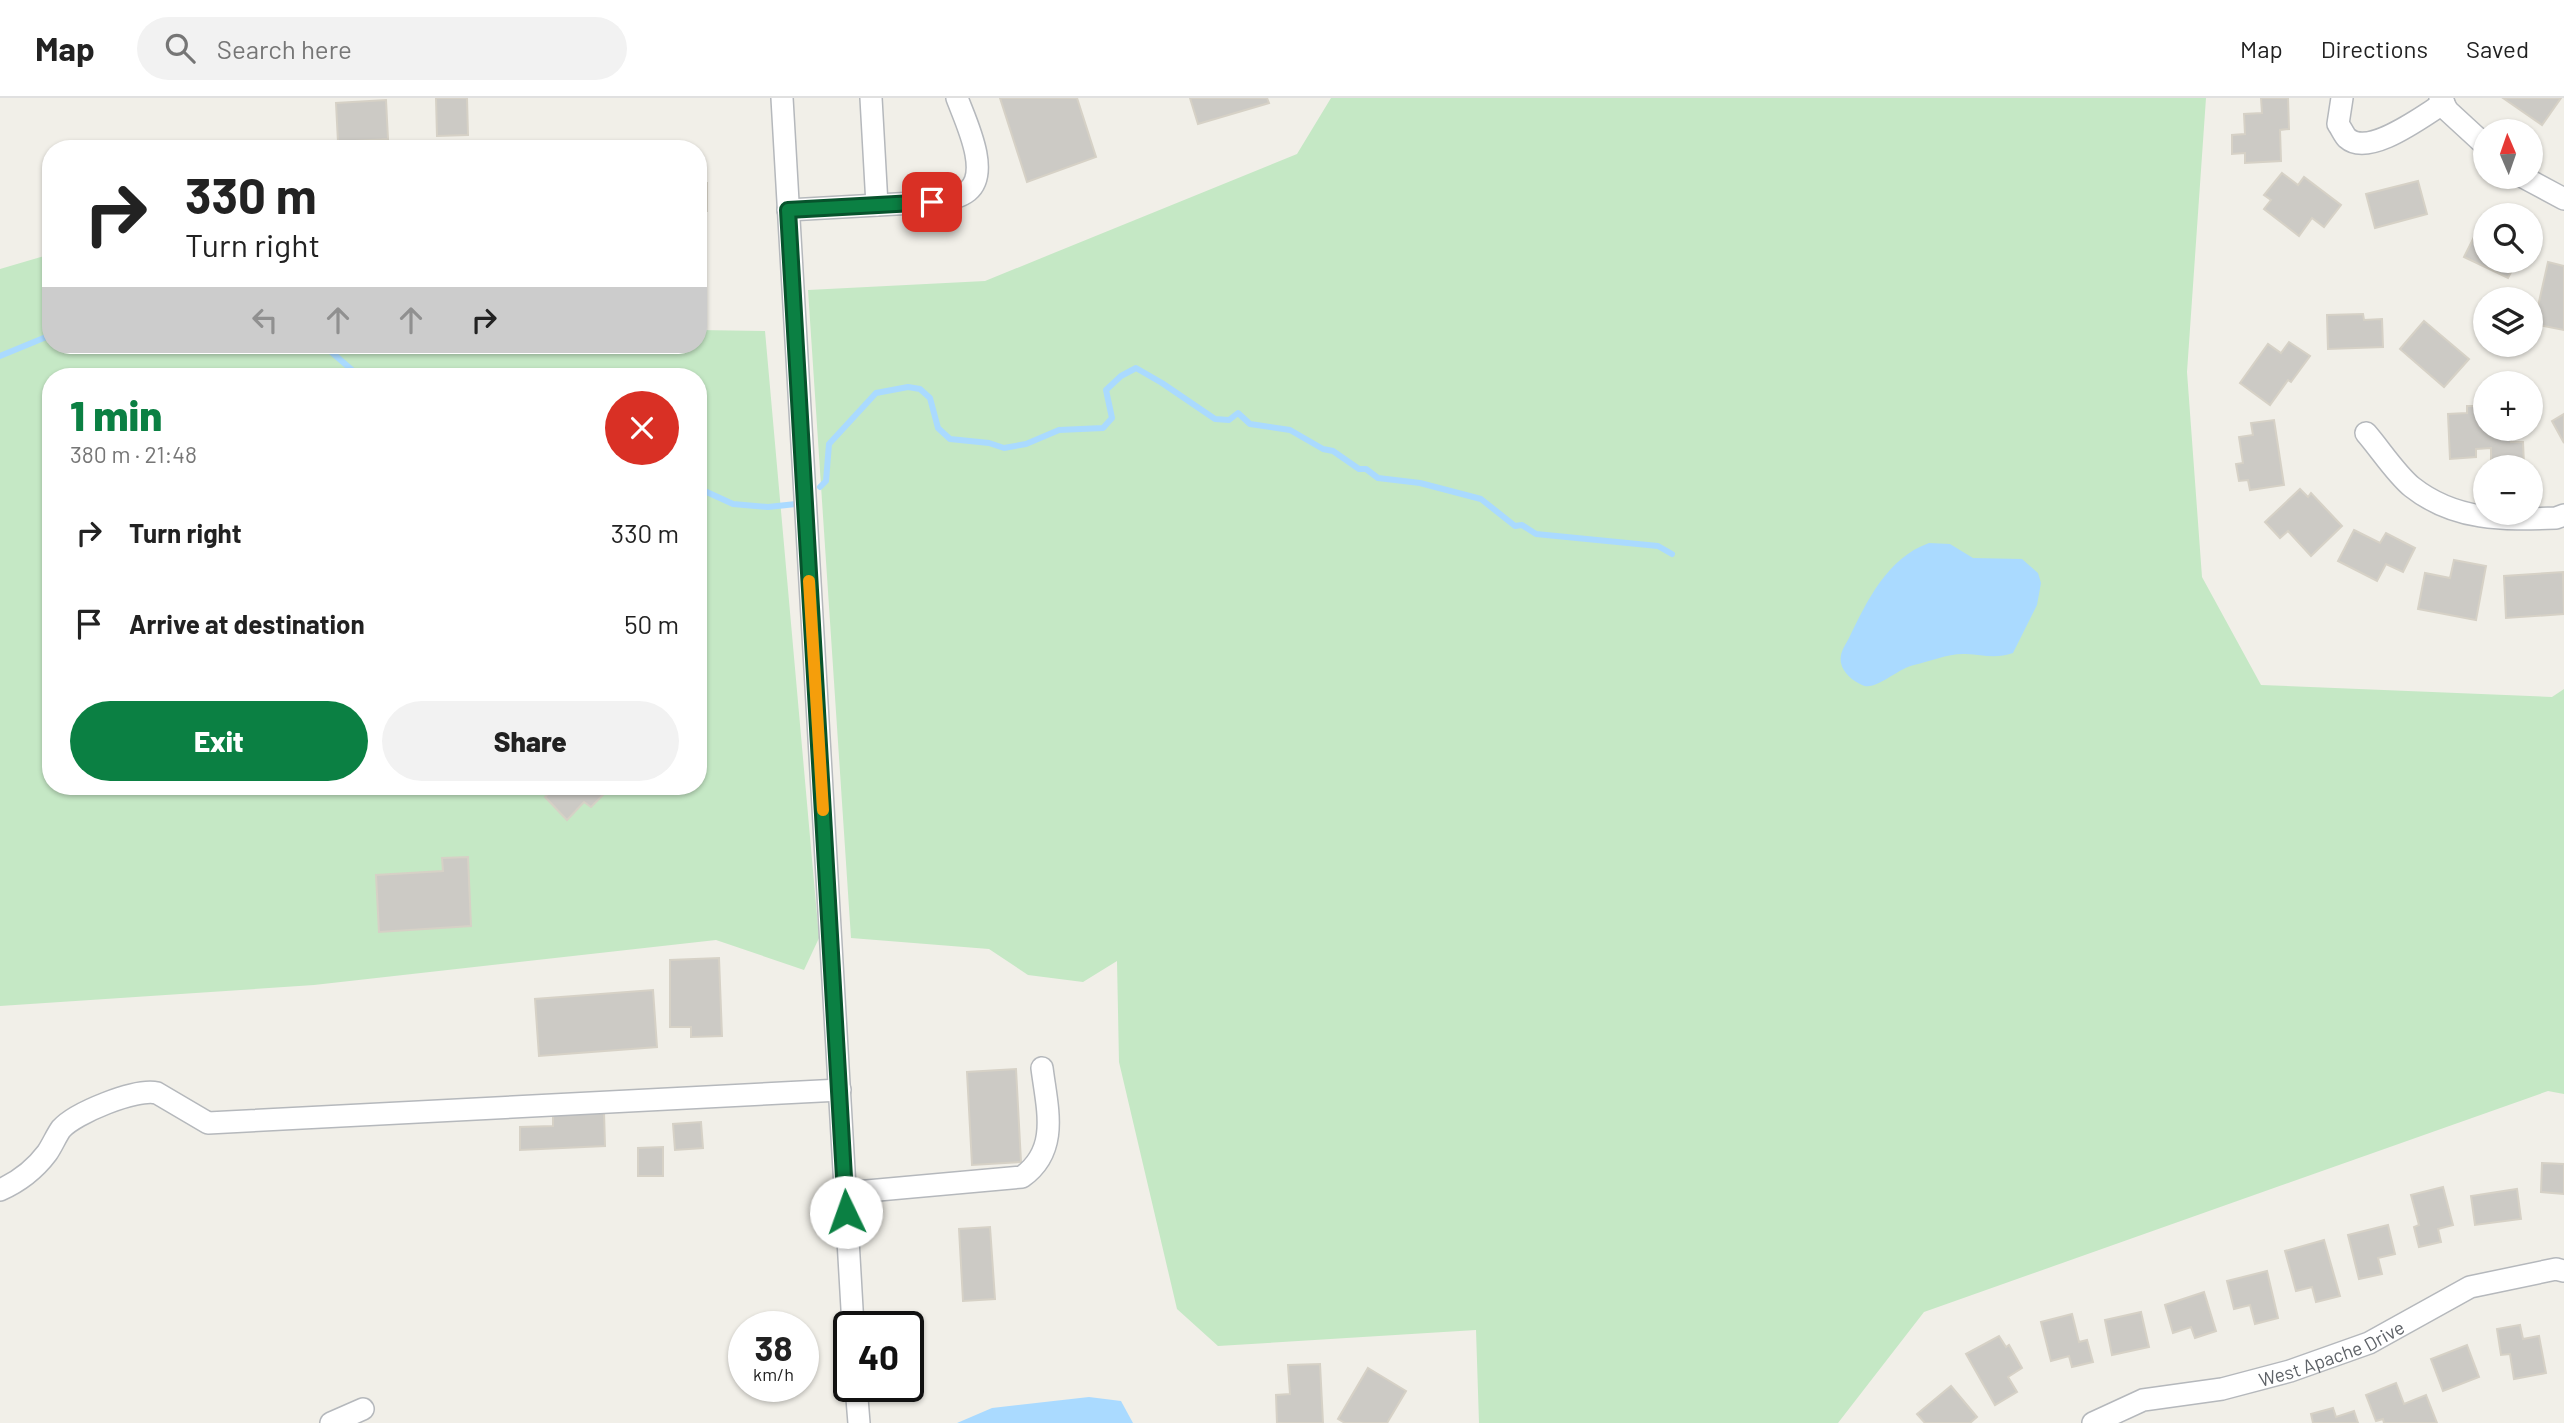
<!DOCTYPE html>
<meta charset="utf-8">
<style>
body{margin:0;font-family:Barlow,sans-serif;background:#f2f2f2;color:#222;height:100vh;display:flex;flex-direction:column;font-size:26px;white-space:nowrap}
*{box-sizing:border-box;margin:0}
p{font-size:23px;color:#767676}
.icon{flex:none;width:38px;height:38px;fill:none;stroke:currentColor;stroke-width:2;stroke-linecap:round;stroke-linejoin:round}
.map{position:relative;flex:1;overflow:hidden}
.drawer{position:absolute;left:42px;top:270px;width:665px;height:427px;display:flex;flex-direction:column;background:#fff;border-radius:28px;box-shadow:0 2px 5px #0004}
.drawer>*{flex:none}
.guide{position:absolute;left:42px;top:42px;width:665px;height:214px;border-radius:28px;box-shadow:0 2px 5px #0004;background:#fff;color:#222;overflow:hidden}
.needle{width:46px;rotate:358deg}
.fabs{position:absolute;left:2473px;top:21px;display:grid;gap:14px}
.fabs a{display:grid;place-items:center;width:70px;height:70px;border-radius:50%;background:#fff;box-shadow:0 2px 5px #0004;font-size:35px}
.speed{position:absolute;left:728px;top:1213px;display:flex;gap:14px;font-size:35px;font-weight:700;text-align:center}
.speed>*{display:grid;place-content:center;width:91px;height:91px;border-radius:50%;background:#fff;box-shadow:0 2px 5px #0004;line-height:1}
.speed small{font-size:18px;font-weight:400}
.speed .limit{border:4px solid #111;border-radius:10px;background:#fff;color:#111}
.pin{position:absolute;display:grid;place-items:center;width:60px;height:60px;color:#fff;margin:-30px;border-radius:14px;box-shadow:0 4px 10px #0006}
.me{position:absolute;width:77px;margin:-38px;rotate:357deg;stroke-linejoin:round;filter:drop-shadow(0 0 5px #0008)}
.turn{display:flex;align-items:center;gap:24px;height:147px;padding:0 28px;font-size:32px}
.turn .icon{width:91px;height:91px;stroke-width:2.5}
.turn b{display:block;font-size:49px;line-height:60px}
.lanes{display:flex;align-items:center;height:66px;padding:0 28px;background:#0003;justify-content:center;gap:35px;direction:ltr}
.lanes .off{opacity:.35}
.round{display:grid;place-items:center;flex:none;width:74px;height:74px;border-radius:37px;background:#f2f2f2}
.headline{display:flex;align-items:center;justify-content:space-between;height:119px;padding:0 28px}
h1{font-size:42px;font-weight:800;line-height:52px;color:#0b8043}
.primary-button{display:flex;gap:14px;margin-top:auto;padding:14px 28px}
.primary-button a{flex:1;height:80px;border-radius:42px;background:#0b8043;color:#fff;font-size:28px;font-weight:800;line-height:80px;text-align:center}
.primary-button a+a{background:#f2f2f2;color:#222}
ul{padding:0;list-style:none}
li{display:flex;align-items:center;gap:21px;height:91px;padding:0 28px}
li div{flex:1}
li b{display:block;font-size:26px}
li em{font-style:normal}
header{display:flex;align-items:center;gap:42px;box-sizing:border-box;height:98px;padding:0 35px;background:#fff;border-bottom:2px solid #e0e0e0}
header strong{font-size:33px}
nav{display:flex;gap:38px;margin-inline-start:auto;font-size:24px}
.search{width:490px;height:63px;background:#f2f2f2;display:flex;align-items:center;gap:18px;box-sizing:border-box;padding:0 24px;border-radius:38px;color:#767676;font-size:26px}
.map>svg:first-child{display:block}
</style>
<header>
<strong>Map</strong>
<div class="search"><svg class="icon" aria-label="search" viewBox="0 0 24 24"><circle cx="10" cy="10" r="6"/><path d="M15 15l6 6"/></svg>Search here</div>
<nav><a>Map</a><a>Directions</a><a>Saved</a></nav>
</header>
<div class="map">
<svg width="2564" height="1325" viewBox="0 0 2564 1325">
<rect width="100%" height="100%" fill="#f1efe8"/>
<g fill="#c5e8c5" fill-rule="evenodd">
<polygon points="1331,0 2206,0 2187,274 2202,479 2261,587 2552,599 2564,591 2564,996 2548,993 1924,1214 1838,1325 1479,1325 1476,1232 1218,1248 1177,1211 1119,964 1117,863 1083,884 1028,877 989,851 851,840 808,192 985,183 1297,56"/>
<path d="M51,156V247H698V232L765,233L819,840L804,872L716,842L314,887L0,908V171ZM51,278H698V688H51Z"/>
</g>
<g fill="#aadaff">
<path d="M1929,445L1950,446L1973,460L2022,461L2038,475L2041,485L2037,507L2013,555C1996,561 1983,557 1966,556C1949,555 1931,563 1914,567C1898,570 1875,594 1862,587C1853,583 1843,575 1841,565C1839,555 1845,548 1849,540C1867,503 1887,460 1929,445Z"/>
<polygon points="1089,1299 1121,1303 1133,1325 957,1325 992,1310"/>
</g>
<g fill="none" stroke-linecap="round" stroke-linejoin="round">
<g stroke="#aadaff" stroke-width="6">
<polyline points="329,247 329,252 359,278"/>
<polyline points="0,258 51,237"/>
<polyline points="820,389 826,383 829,346 876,295 908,289 920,291 930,300 938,330 950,341 989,345 1004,350 1026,346 1059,332 1103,330 1112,320 1106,292 1121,278 1136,270 1162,285 1215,321 1229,322 1238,315 1250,326 1290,332 1323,351 1333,353 1359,371 1366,371 1378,380 1420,385 1481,401 1515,428 1522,427 1536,436 1658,448 1672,456"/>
<polyline points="698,390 733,406 768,409 796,406"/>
</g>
</g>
<g fill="#cccac5" stroke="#d6d1c6" stroke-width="2">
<polygon points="436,0 467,0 468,37 437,38"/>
<polygon points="1000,0 1077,0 1096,59 1027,84"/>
<polygon points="1190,0 1267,0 1269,5 1198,26"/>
<polygon points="2261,0 2288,0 2289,31 2280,32 2281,63 2245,65 2245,55 2232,56 2232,37 2245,36 2244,16 2262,15"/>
<polygon points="2503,0 2561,0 2542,27"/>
<polygon points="386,2 388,41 338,44 336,5"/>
<polygon points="2282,75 2298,87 2304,79 2341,107 2324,129 2312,120 2299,138 2264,111 2271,102 2264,97"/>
<polygon points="2418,83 2427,116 2375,130 2366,96"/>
<polygon points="698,85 707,85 707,113 703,113 703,127 698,127"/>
<polygon points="2483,121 2485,122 2485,163 2517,163 2508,180 2464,159"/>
<polygon points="2530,138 2539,142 2530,159"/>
<polygon points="2548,164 2564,168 2564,232 2534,226"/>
<polygon points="2363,216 2364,222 2382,221 2383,249 2328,251 2327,217"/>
<polygon points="2424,223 2469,261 2444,289 2400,251"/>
<polygon points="2289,244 2310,258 2291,284 2288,282 2270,307 2240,285 2268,246 2281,255"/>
<polygon points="2467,308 2485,308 2485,331 2510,331 2511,344 2523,344 2524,367 2491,368 2491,350 2476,351 2476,359 2450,361 2448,316 2467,315"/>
<polygon points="2564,316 2564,345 2552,323"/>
<polygon points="2274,322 2284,387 2250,392 2248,382 2239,383 2236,366 2243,365 2239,339 2253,337 2251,325"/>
<polygon points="2300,391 2308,399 2311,395 2342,428 2311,458 2288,433 2280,440 2265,424"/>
<polygon points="2354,432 2380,445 2386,435 2415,450 2403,474 2386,466 2377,483 2338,463"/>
<polygon points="2454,462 2486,468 2476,522 2418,511 2425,475 2450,480"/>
<polygon points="2563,474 2564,516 2506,520 2504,478"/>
<polygon points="556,688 602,688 598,691 603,697 591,709 584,704 567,722 545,699"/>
<polygon points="468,759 471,828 379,834 376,777 443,773 442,760"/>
<polygon points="719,860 722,938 691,939 691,929 670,929 670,862"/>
<polygon points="653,892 657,949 539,958 535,901"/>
<polygon points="1016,971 1021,1064 972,1067 967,974"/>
<polygon points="604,1014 605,1048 520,1052 520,1029 553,1028 553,1015"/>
<polygon points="701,1024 703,1050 675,1052 673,1026"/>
<polygon points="663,1049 663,1078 638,1078 638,1050"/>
<polygon points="2542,1065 2564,1066 2564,1096 2541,1094"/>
<polygon points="2443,1089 2453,1127 2438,1131 2441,1144 2419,1149 2414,1129 2419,1127 2411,1097"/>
<polygon points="2517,1091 2521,1121 2475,1127 2471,1098"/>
<polygon points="2388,1127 2395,1156 2378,1160 2382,1176 2359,1181 2348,1137"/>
<polygon points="990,1129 995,1201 963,1203 959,1131"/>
<polygon points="2324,1142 2340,1198 2316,1204 2312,1189 2296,1193 2285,1153"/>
<polygon points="2267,1173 2278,1220 2255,1226 2250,1207 2234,1211 2227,1183"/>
<polygon points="2204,1194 2216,1233 2195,1240 2191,1229 2173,1235 2165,1207"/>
<polygon points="2141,1214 2149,1249 2112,1257 2105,1222"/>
<polygon points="2072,1216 2079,1244 2087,1242 2093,1264 2072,1269 2069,1258 2051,1263 2041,1224"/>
<polygon points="2520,1227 2523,1241 2539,1238 2546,1275 2514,1281 2510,1256 2501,1257 2497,1231"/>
<polygon points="1999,1238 2006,1249 2009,1247 2022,1270 2008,1279 2017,1294 1995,1307 1966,1256"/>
<polygon points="2467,1247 2479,1279 2443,1293 2431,1261"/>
<polygon points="1320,1266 1323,1325 1277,1325 1276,1297 1290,1296 1288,1267"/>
<polygon points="1368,1270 1406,1293 1387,1325 1345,1325 1338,1321"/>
<polygon points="2396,1285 2404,1306 2426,1297 2437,1325 2384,1325 2383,1321 2376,1323 2366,1297"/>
<polygon points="1951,1288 1977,1319 1970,1325 1925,1325 1917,1316"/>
<polygon points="2333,1310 2336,1319 2354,1313 2358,1325 2313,1325 2311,1316"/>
</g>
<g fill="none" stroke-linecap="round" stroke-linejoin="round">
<defs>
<g id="minor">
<polyline points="782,0 853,1228"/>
<polyline points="871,0 877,107"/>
<path d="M2342,0L2338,26C2341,30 2344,37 2347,40C2369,60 2424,17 2444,5"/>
<polyline points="2440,0 2448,13 2485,47"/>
<polyline points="2523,79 2564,101"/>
<path d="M788,112L932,104C944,102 958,101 968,93C991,74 965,22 957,0"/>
<path d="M2366,335C2380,351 2396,376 2412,389C2455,423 2503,422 2556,420L2564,417"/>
<path d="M0,1092C18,1084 35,1071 47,1055C52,1048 56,1038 61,1031C75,1015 136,990 157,995L208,1025L840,992"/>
<path d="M845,1095L1022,1079C1060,1052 1047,1010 1042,970"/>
<polyline points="856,1288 859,1325"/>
<polyline points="331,1325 363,1311"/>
<path id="s1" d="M2093,1325L2143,1302L2222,1291L2290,1273L2369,1245L2470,1189L2556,1171L2564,1173"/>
</g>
</defs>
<use href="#minor" stroke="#b5b8bc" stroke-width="24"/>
<use href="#minor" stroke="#fff" stroke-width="21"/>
</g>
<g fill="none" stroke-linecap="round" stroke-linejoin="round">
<defs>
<polyline id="route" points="846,1114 788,112 932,104"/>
</defs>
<use href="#route" stroke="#07532c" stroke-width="18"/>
<use href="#route" stroke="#0b8043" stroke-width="12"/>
<polyline stroke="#f59e0b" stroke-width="12" points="809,483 823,712"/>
</g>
<g text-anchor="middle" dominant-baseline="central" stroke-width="5" stroke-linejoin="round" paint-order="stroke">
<g font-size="19" fill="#5f6368" stroke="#fff">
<text stroke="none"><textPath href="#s1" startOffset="250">West Apache Drive</textPath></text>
</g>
</g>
</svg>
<div class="fabs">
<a><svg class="needle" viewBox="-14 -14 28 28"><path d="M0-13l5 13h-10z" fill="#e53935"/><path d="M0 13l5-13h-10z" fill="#767676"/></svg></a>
<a><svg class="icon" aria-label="search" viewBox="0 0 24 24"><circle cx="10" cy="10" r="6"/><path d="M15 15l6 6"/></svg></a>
<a><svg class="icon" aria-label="layers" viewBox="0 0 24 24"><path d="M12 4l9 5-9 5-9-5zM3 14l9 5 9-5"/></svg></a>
<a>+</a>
<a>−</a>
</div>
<div class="speed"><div>38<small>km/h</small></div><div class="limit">40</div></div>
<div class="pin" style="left:932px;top:104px;background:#d93025"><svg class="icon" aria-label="arrive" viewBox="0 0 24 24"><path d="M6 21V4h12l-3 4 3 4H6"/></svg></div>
<svg class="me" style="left:846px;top:1114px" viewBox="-20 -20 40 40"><circle r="19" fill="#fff"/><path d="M0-13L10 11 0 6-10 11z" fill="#0b8043"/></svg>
<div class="guide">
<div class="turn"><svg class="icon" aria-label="right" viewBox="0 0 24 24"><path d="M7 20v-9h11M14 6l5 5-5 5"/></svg><div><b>330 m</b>Turn right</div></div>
<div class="lanes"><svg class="icon off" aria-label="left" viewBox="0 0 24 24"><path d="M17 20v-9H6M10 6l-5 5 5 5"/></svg><svg class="icon off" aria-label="ahead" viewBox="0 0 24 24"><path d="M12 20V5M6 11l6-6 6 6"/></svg><svg class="icon off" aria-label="ahead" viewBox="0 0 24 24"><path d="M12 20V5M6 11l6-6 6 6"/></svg><svg class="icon" aria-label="right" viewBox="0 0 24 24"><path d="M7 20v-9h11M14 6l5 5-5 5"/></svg></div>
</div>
<section class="drawer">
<div class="headline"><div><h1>1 min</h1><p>380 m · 21:48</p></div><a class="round" style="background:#d93025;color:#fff"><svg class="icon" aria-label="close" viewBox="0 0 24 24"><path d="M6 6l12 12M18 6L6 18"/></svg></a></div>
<ul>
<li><svg class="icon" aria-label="right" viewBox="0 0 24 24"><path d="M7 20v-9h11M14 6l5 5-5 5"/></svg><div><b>Turn right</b></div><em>330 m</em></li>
<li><svg class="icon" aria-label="arrive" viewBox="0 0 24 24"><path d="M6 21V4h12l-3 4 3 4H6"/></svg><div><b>Arrive at destination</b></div><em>50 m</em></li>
</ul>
<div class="primary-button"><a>Exit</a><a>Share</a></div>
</section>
</div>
